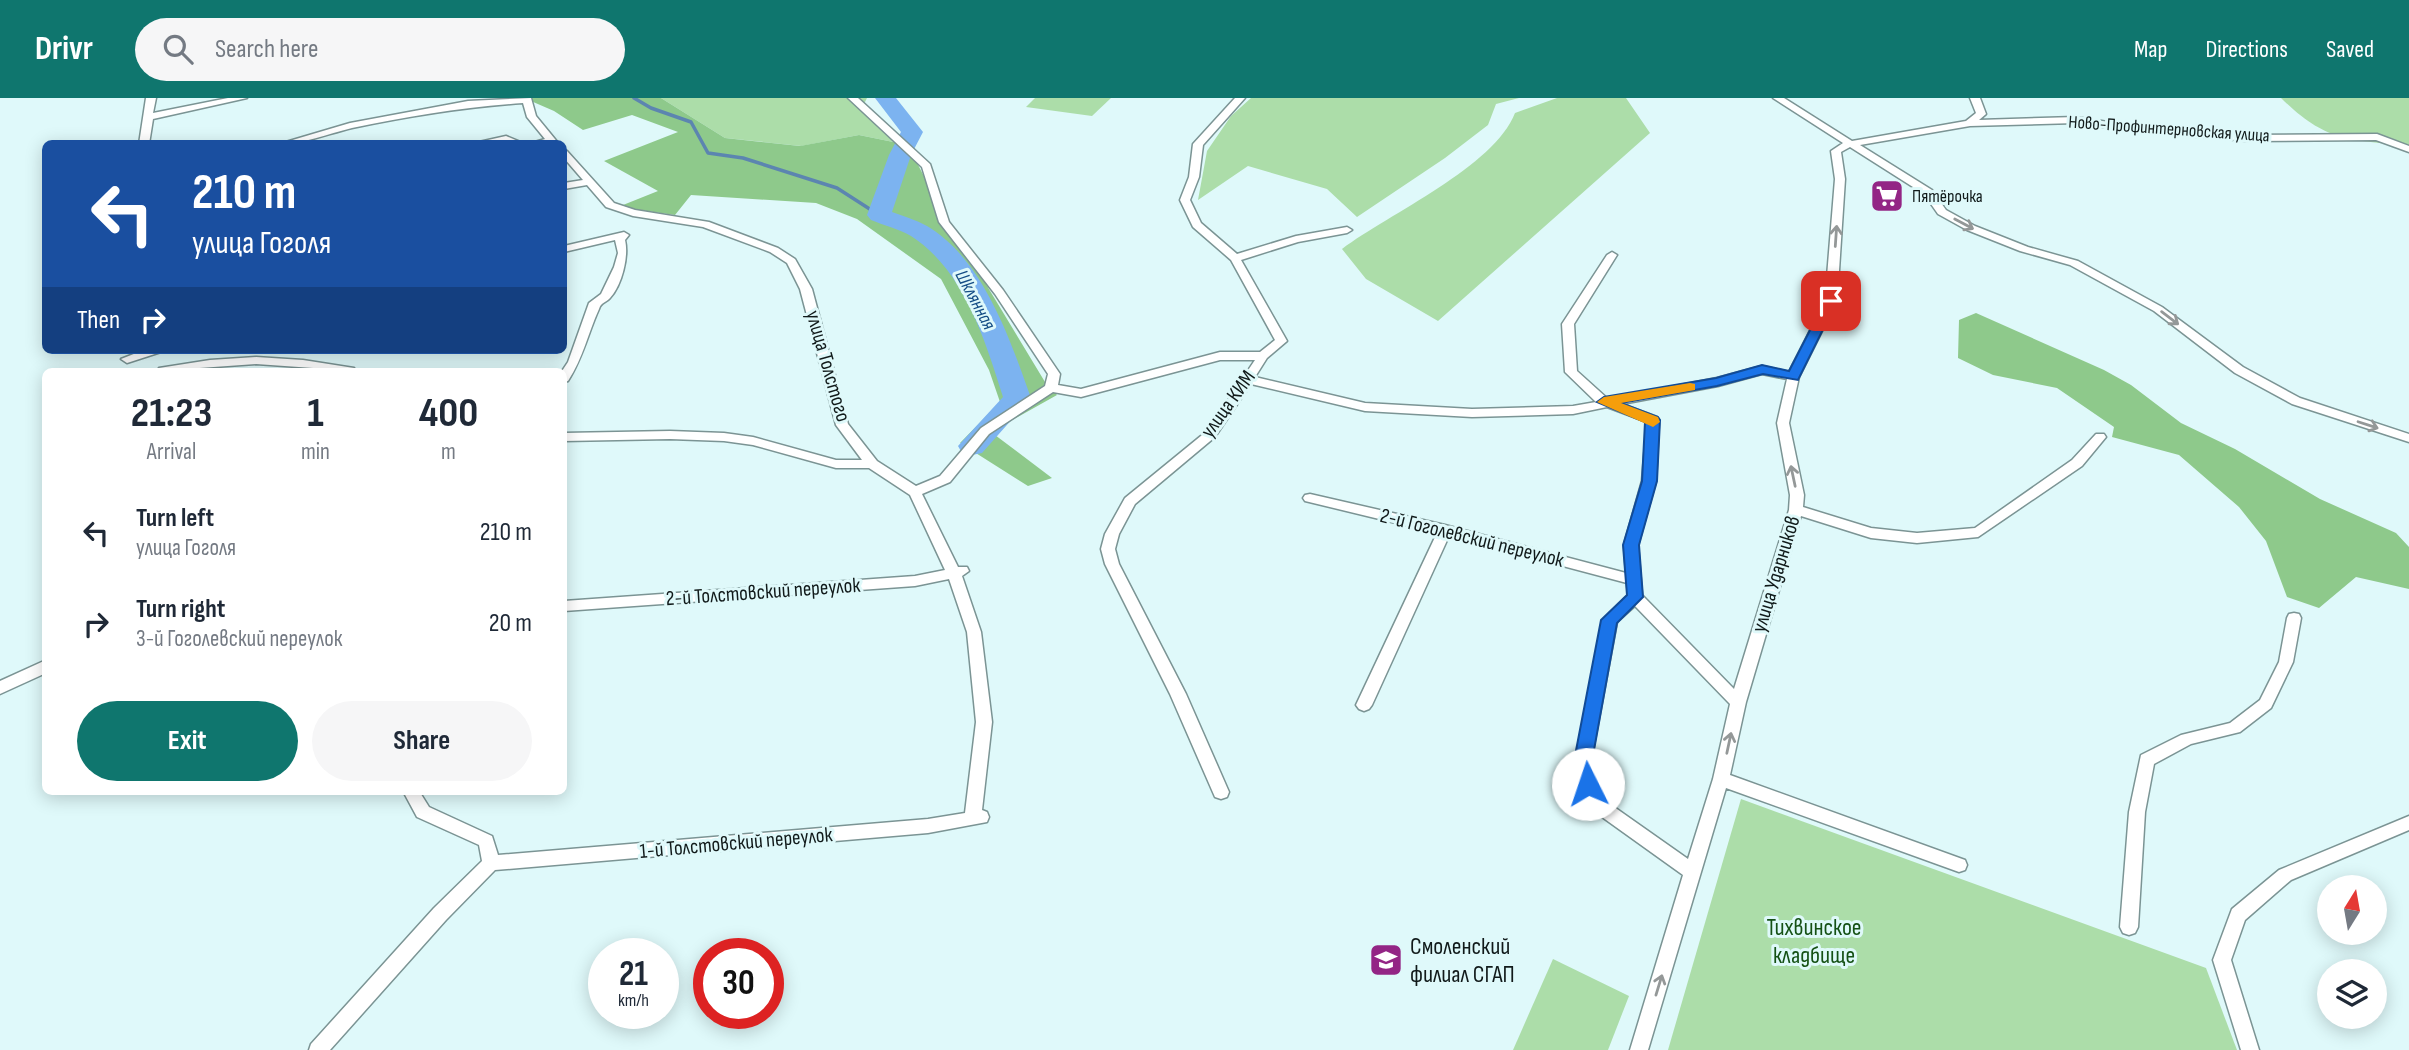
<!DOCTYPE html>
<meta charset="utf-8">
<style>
body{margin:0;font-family:"Sofia Sans Condensed",sans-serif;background:#f6f6f7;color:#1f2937;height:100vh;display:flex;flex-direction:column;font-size:26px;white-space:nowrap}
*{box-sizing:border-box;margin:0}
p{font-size:23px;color:#747a83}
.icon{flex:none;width:38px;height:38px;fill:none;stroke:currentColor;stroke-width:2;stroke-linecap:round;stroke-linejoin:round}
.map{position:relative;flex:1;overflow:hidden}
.drawer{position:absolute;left:42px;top:270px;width:525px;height:427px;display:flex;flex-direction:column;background:#fff;border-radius:10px;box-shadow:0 4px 18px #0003}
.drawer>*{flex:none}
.top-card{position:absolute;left:42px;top:42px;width:525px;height:214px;border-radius:10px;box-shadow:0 4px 18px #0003;background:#1a4fa0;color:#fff;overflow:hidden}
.needle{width:46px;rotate:11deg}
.controls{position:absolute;left:2317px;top:777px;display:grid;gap:14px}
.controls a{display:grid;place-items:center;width:70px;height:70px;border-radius:50%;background:#fff;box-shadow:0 4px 18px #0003;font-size:35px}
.speed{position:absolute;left:588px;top:840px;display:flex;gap:14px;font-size:35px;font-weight:700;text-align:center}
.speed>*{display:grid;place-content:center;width:91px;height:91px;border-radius:50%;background:#fff;box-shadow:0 4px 18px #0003;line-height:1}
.speed small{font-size:18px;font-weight:400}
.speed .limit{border:10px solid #d22;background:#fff;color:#111}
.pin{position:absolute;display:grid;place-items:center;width:60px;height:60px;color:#fff;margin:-30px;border-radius:14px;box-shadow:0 4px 10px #0006}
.me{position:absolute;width:77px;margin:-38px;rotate:356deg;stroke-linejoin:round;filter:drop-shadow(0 0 5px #0008)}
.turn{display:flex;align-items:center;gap:24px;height:147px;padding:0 35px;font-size:32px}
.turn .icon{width:91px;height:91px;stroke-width:2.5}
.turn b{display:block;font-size:49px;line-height:60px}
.then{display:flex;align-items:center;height:66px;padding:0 35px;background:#0003;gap:14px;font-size:26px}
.eta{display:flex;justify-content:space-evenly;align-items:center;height:119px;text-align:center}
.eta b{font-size:42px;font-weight:700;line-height:49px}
.action{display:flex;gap:14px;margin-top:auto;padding:14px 35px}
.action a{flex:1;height:80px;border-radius:42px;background:#0f766e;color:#fff;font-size:28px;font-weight:700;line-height:80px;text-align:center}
.action a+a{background:#f6f6f7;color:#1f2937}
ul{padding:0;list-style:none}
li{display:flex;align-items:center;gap:21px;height:91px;padding:0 35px}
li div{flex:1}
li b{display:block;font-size:26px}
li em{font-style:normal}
header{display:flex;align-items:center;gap:42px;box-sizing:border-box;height:98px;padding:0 35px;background:#0f766e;color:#fff}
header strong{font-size:33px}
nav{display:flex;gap:38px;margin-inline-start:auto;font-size:24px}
.search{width:490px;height:63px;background:#f6f6f7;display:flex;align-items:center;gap:18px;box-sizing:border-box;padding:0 24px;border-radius:38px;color:#747a83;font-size:26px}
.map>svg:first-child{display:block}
</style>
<header>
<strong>Drivr</strong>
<div class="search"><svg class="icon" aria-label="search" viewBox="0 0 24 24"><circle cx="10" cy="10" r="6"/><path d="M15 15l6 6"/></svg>Search here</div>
<nav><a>Map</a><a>Directions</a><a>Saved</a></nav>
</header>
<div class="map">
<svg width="2409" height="952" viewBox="0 0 2409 952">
<rect width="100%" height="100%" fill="#dff9fa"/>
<g fill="#acdda9">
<polygon points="661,0 867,0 863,8 879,30 908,47 859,37 801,48 725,40"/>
<polygon points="1035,0 1111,0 1092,18 1026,9"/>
<polygon points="1251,0 1519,0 1496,6 1488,27 1445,60 1357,119 1327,91 1248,68 1198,102 1207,53 1231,18"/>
<path d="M1557,0H1626L1650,35L1438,223L1366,181L1342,151C1390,115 1494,69 1515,15Z"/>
<path d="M2281,0H2409V48C2348,41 2327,45 2281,0Z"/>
<polygon points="1741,701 2206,870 2237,952 1668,952"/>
<polygon points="1553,861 1629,898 1608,952 1513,952"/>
</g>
<g fill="#8ec98b">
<polygon points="524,0 661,0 725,40 800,48 859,37 908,47 940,110 1045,284 1057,297 991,334 1052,380 1028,388 960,345 1000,304 989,272 941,181 857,121 816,105 691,97 675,117 618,109 658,93 604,63 678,34 632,17 583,32 554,13"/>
<polygon points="1976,215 2104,272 2131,287 2181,325 2235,351 2320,401 2396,435 2409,449 2409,491 2356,479 2319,510 2287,499 2266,443 2239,409 2179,357 2112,339 2114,329 2057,290 1993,277 1958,260 1959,222"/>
</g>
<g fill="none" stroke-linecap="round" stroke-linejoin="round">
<polyline stroke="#5c85b0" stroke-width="3.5" points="634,0 651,10 691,24 708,55 743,60 837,90 879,117"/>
<path fill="#7cb3f0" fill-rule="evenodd" d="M875,0H896L923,34L911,57L892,114C903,118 916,122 927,128C983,161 1010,241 1031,300L982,355L972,357L962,355L958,348L1003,299C985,242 964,172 911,138C899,131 883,127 871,122L867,117L889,57L901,34Z"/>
<defs>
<g id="street">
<polygon points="146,0 156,0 153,15 228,0 247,0 153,21 149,46 139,46"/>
<path d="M531,0L536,18L559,46H528L545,41L527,19L523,5C465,9 409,18 352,30C327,36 304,46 279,46L350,25L468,3Z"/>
<path d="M848,0H858L930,66L949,124L1003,192L1060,276L1058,287L1081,291L1220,254H1260L1275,242L1231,162L1193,129L1180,102L1189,79L1193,46L1235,0H1245L1203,47L1199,79L1190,102L1201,125L1237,156L1296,138L1347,129L1352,132L1347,135L1298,144L1241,162L1287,243L1267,260L1255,279L1365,305L1472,311L1573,308L1596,304L1565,274L1562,226L1607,157L1612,154L1617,157L1574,226L1577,273L1608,301L1717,280L1762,268L1789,274L1825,203L1835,81L1831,53L1843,45L1773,0H1784L1852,43L1966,23L1976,15L1970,0H1980L1986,16L1979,22L2076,19L2127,27L2248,37L2377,36L2409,48V54L2376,42L2248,43L2127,33L2076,25L1970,28L1860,47L1932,92L1946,112L1975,128L2028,149L2078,163L2162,209L2243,269L2300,300L2409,336V344L2292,306L2235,275L2154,213L2070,167L2020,153L1967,132L1938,116L1924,96L1850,49L1841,54L1845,81L1837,203L1799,279L1789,325L1804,397L1803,409L1871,430L1917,435L1975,430L2072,362L2096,336H2104L2106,339L2082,368L1978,439L1917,445L1871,440L1801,418L1746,604L1730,677L1965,762L1967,767L1965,772L1959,774L1726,690L1648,952H1630L1683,777L1595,714L1580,686L1575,663L1603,522L1628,497L1627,485L1449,438L1372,607L1369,611L1364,613L1359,611L1356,607L1437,435L1305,403L1303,400L1305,397L1310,396L1445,427L1626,475L1624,447L1642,383L1647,324L1607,309L1573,316L1472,319L1365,313L1251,286L1215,339L1135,406L1119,436L1115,451L1119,466L1186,596L1229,694L1227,699L1221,701L1215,699L1170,596L1105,466L1101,451L1105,436L1125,400L1207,333L1255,262H1220L1081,299L1053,294L989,336L950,384L922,396L958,469H967L969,473L962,478L981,534L992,624L982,712L987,714L989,719L987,724L928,735L495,772L446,822L330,952H309L311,946L434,810L482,763L479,747L417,719L403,693H419L429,709L492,738L498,757L928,721L965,715L976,624L967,534L949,481L915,488L564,513V503L915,478L945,472L910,397L869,370H836L753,347L724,343L670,341L564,343V335L670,333L724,335L753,339L836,362H862L836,327L800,191L787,165L770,154L703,129L633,118L606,109L587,87L564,91V85L583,82L564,60V52L567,53L614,105L635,112L709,124L778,150L795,161L812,191L848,326L877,363L916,388L940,378L981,330L1045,288L1048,276L995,196L939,124L922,69ZM1762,276L1787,281L1777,325L1790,397L1789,412L1734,591L1642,497L1638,447L1656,383L1659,322L1657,319L1622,306L1718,288ZM1635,508L1730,606L1713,681L1688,761L1607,704L1596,685L1591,663L1617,524Z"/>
<polygon points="506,38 525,46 478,46 479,44"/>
<path d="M624,134L629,137L625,142C629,158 622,187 610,200C606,205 601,204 599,211C588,235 583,260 568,283L564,284L562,273L568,264L589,205L601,196L614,169L618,155L615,142L564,154V148Z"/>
<polygon points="144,252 163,252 161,254 127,265 121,261"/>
<polygon points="256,259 303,262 354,270 356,273 256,266 157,273 159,270 210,262"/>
<polygon points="2294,515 2299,516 2301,520 2293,564 2271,610 2240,634 2191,646 2154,666 2145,714 2138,829 2135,835 2129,837 2123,835 2120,829 2129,714 2141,657 2181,637 2230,625 2260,602 2279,564 2287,520 2289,516"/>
<polygon points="46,562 46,575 0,596 0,583"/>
<polygon points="2409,718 2409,732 2291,782 2245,822 2231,862 2259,952 2241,952 2213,862 2232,811 2279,772"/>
</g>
</defs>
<use href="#street" stroke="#7b9494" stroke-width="3"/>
<use href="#street" fill="#fff" fill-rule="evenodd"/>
</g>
<defs><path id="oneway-shaft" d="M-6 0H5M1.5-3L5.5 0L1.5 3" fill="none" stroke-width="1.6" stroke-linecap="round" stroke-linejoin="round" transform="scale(1.75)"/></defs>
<g stroke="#949898">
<use href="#oneway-shaft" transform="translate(1964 126) rotate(28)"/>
<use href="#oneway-shaft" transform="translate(1836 138) rotate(-86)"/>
<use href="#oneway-shaft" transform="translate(2170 220) rotate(37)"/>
<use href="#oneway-shaft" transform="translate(2368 327) rotate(18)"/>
<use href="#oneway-shaft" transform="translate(1793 378) rotate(-102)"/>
<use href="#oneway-shaft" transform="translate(1729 645) rotate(-78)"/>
<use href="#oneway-shaft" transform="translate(1659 887) rotate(-73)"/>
</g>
<polygon fill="#1a73e8" stroke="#114b97" stroke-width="2" points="1831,199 1837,203 1798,282 1763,276 1717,288 1621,305 1658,319 1660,322 1657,383 1639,447 1643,499 1617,525 1592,663 1597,686 1594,692 1588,694 1581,692 1574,663 1601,522 1627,497 1623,447 1642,383 1645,324 1597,304 1604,299 1716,280 1762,267 1789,273 1825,203"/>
<polygon fill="#f59e0b" points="1690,285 1695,286 1695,292 1621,305 1658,319 1660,324 1653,329 1597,304 1604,299"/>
<defs>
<symbol id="supermarket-square" viewBox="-11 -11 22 22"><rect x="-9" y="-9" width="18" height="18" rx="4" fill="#932585" stroke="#dff9fa"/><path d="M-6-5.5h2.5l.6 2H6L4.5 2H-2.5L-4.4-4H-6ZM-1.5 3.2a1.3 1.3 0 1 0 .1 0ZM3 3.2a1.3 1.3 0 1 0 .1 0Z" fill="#fff"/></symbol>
<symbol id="university-square" viewBox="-11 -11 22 22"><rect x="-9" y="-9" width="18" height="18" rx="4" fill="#932585" stroke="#dff9fa"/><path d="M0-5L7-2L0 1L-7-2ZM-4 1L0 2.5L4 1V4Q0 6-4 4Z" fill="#fff"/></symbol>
</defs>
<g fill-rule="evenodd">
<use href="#supermarket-square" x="1868" y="79" width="38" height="38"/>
<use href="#university-square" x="1367" y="843" width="38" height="38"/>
</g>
<g text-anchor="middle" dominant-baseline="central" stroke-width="6" stroke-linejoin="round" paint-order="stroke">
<g font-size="18" fill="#111a1a" stroke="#dff9fa">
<text transform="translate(2169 31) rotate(4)">Ново-Профинтерновская улица</text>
</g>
<g font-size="18" fill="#111a1a" stroke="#dff9fa" text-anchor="start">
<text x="1912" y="98">Пятёрочка</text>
</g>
<g font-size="19" font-style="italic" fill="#144d85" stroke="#dff9fa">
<text transform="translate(975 202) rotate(62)">Шклянная</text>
</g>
<g font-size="21" fill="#111a1a" stroke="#dff9fa">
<text transform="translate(828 268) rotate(74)">улица Толстого</text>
<text transform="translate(1228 306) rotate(-54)">улица КИМ</text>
<text transform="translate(1472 440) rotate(14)">2-й Гоголевский переулок</text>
<text transform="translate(1776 476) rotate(-73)">улица Ударников</text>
<text transform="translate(763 494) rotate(-4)">2-й Толстовский переулок</text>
<text transform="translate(736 745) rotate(-5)">1-й Толстовский переулок</text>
</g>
<g font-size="24" fill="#155115" stroke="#dff9fa">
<text x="1814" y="829">Тихвинское<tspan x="1814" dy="28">кладбище</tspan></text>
</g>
<g font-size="24" fill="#111a1a" stroke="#dff9fa" text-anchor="start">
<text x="1410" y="848">Смоленский<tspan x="1410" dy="28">филиал СГАП</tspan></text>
</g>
</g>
</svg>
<div class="controls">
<a><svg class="needle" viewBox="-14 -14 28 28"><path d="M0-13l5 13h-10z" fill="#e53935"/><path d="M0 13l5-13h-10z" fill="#747a83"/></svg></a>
<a><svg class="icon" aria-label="layers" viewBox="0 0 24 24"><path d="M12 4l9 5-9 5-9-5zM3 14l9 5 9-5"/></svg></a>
</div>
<div class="speed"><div>21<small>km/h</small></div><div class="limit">30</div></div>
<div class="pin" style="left:1831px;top:203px;background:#d93025"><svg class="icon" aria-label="arrive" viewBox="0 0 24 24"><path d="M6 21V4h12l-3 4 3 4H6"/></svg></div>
<svg class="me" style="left:1588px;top:686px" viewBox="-20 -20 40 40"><circle r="19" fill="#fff"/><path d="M0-13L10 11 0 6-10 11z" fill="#1a73e8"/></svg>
<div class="top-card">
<div class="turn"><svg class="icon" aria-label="left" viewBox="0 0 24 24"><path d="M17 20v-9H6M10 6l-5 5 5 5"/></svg><div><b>210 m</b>улица Гоголя</div></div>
<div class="then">Then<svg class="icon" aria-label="right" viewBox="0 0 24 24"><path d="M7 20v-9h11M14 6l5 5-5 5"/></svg></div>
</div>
<section class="drawer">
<div class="eta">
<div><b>21:23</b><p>Arrival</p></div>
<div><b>1</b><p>min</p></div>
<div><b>400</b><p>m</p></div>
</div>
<ul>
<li><svg class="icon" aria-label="left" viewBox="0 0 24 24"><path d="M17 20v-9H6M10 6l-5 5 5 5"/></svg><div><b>Turn left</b><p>улица Гоголя</p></div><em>210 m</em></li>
<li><svg class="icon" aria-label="right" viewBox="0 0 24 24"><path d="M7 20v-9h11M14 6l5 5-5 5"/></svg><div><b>Turn right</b><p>3-й Гоголевский переулок</p></div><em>20 m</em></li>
</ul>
<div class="action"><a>Exit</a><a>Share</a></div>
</section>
</div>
